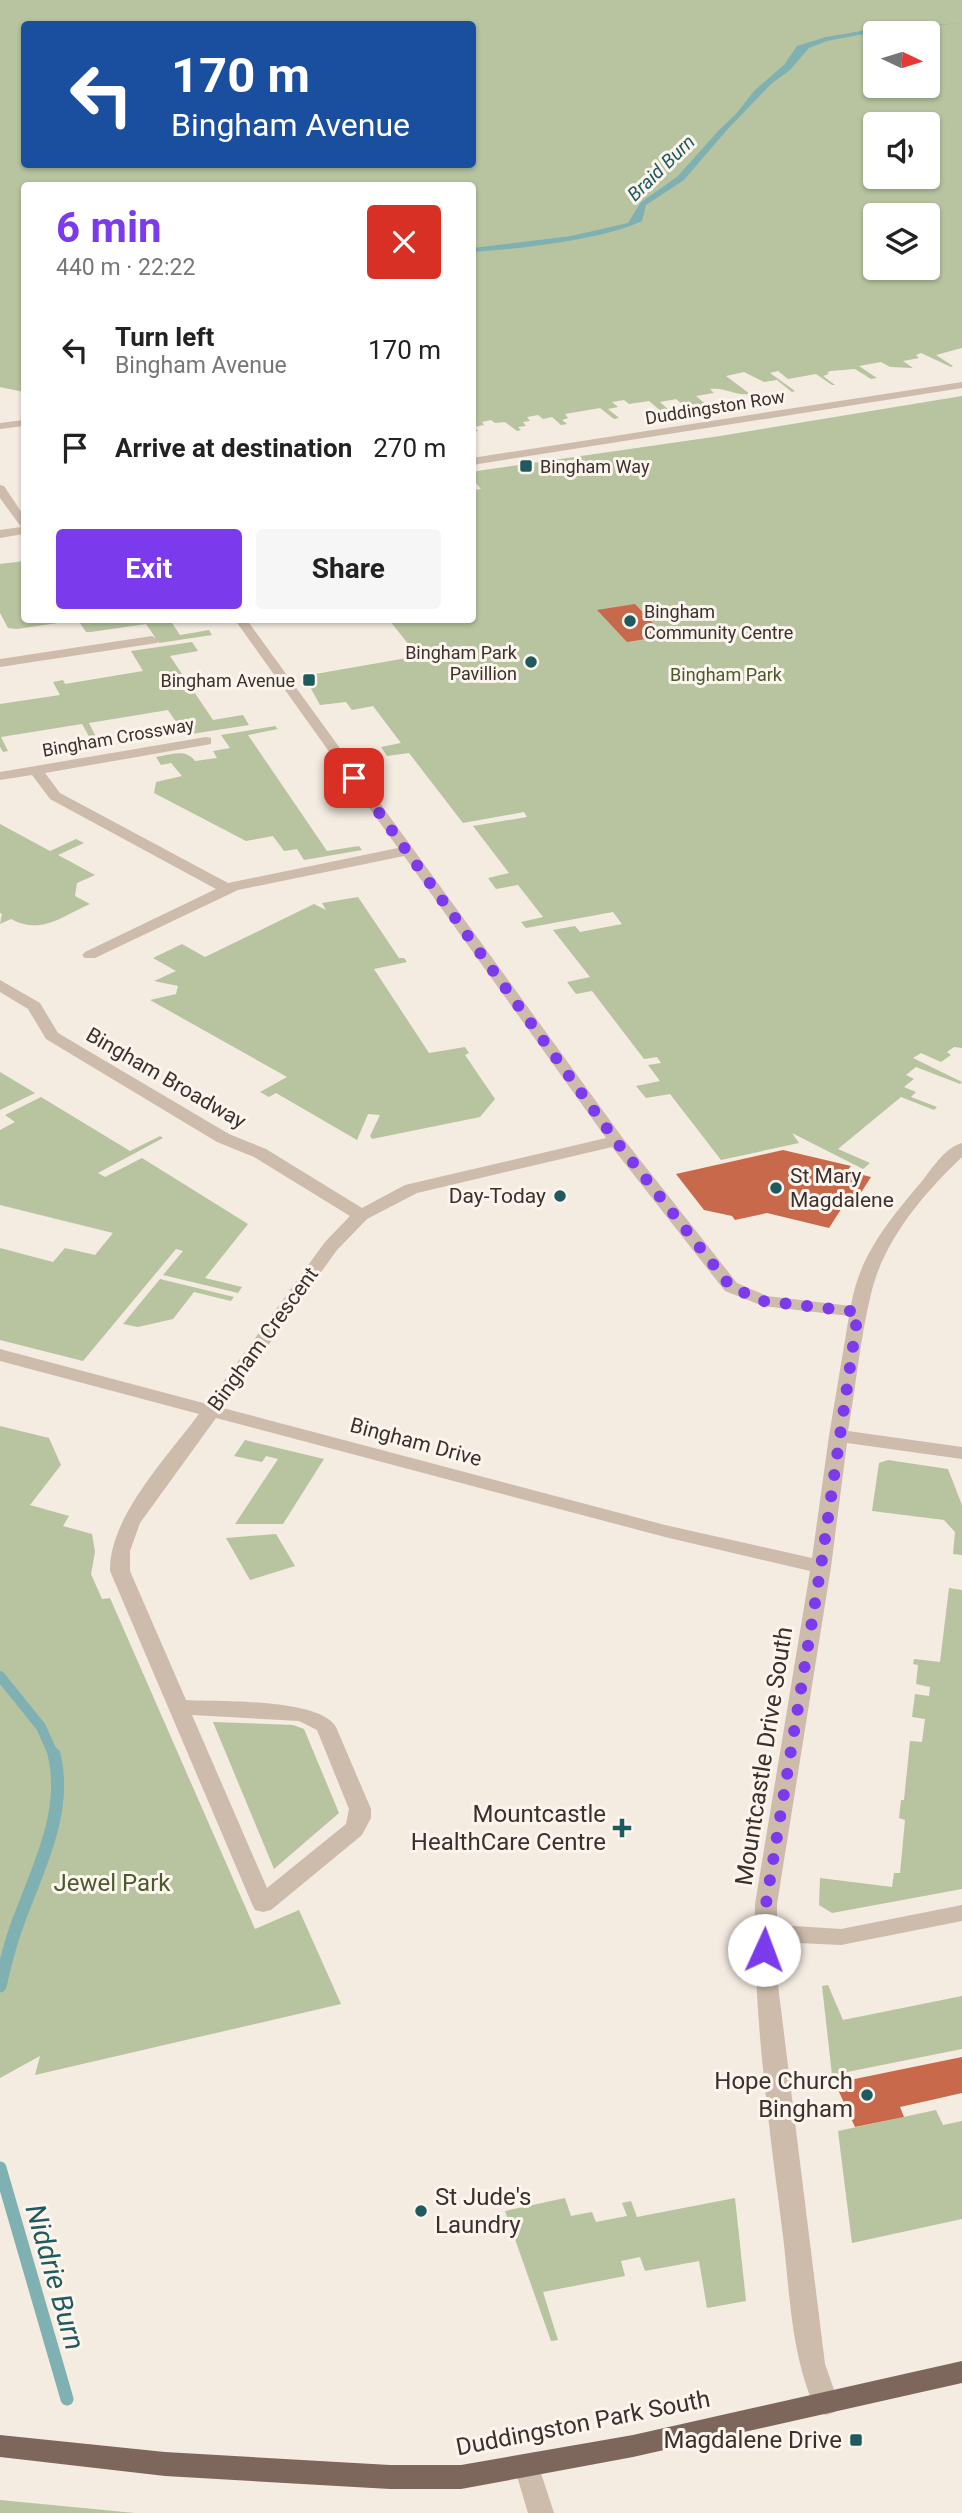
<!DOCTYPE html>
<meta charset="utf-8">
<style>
body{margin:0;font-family:Roboto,sans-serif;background:#f6f6f6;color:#222;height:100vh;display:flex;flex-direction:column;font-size:26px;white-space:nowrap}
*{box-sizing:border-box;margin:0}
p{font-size:23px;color:#767676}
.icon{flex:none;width:38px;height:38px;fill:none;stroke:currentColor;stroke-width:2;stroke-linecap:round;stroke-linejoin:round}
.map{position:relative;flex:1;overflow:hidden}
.panel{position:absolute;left:21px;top:182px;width:455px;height:441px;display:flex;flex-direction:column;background:#fff;border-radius:7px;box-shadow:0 2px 5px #0004}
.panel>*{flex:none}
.guide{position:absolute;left:21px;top:21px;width:455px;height:147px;border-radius:7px;box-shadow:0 2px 5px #0004;background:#1a4fa0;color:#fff;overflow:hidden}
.needle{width:46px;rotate:94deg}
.tools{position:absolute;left:863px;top:21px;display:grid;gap:14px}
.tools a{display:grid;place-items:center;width:77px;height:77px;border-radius:7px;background:#fff;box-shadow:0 2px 5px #0004;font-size:35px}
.pin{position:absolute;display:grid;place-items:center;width:60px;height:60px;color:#fff;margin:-30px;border-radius:14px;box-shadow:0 4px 10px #0006}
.me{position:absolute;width:77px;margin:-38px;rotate:2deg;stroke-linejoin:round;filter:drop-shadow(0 0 5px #0008)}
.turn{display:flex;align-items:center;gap:24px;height:147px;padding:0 35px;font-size:32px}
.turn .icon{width:91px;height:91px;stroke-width:2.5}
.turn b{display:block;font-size:49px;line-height:60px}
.round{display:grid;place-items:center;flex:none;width:74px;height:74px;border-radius:7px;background:#f6f6f6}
.headline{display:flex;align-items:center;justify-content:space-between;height:119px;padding:0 35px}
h1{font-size:42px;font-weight:700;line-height:52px;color:#7c3aed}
.cta{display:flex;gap:14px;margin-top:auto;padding:14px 35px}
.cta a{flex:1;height:80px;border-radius:7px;background:#7c3aed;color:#fff;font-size:28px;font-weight:700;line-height:80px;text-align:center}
.cta a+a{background:#f6f6f6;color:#222}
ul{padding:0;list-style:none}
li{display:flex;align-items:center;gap:21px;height:98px;padding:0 35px}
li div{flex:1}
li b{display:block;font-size:26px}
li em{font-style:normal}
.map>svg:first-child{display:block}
</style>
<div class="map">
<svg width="962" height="2513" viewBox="0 0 962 2513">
<rect width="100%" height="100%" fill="#f4ebe1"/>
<g fill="#b8c4a0" fill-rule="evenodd">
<path d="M0,0H962V348L936,355L953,366L951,367L921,353L916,355L919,358L903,361L913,368L890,367L881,362L859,366L877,378L871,379L855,369L830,371L827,373L829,374L823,376L835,385H832L816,374L788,379L778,371L770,373L795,391L792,392L777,380L764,382L744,372L726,376L750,394C735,396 725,387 710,389L714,393L696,396L708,406C697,408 692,402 682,404L676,399L660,402L670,411L662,412L649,401L629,404L624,400L612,402L618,407L608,409L619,418L614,419L600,408L565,414L568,418L562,420L567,424L561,425L552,417L543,419L538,415L527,417L530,421L523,422L526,426L518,427L521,430L517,431L505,422L495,423L491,420L482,422L484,425L474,427L478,431L473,432L472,186H24V392L0,387ZM24,24H472V164H24ZM875,33H928V86H875ZM875,124H928V177H875ZM875,215H928V268H875Z"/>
<polygon points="962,396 962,1048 954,1047 947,1052 951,1055 941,1062 921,1053 913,1058 962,1082 960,1084 916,1067 906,1075 914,1079 904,1087 916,1092 911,1097 937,1107 934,1110 901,1097 838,1149 870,1163 863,1169 792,1133 799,1143 721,1160 670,1094 646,1098 636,1086 660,1081 648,1065 661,1063 657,1057 644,1059 592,991 576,994 567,982 590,977 553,930 575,926 580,932 622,924 613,912 526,928 521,922 543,917 518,885 496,889 488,878 509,873 473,826 527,817 524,812 463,823 409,753 387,756 381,747 401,743 373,706 352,710 346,702 320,705 304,676 418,656 389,620 472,620 472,546 476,545 473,540 473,490 481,489 473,480 472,475 477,471 720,436"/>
<polygon points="24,561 24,620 170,620 180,635 209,630 212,635 159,643 146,624 91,632 86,632 78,620 17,629 8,628 0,613 0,564"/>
<polygon points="192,642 198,651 170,656 213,720 243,715 249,725 185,735 168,710 89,723 96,737 90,738 82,724 1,737 8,751 3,752 0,747 0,704 60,695 53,682 63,680 65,684 143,671 131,651"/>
<path d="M275,726L278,729L248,735L327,851L359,846L362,850L304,860L297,849L284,851L273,836L246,841L154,793L156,782L182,776L171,763L161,765L156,757C169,755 186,748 195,761L217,758L213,751L230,748L221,735Z"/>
<path d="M0,824L50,851L76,839L84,843L58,855L95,875L77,883L75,896L90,904C61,917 41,935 11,919L0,924L2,914L0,913Z"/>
<polygon points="358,897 399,958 404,958 407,962 374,969 429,1053 465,1047 469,1053 465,1055 495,1099 480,1117 372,1139 370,1136 380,1115 368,1114 357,1140 276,1093 269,1097 260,1092 287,1077 150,1000 176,994 178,986 154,981 176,971 153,958 182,944 205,957 314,904 326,910 322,903"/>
<polygon points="0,1072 35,1093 0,1110"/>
<polygon points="41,1097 130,1151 160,1136 163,1138 98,1173 105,1177 142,1158 248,1224 205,1278 242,1287 238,1293 163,1275 183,1251 176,1249 83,1361 0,1340 0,1248 53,1262 65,1248 95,1255 113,1233 0,1205 0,1130 15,1122 5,1115"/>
<polygon points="160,1279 234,1297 231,1301 194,1292 173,1319 138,1327 123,1324"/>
<polygon points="0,1426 49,1438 61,1465 30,1505 69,1516 63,1526 92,1534 95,1552 91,1574 102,1599 110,1598 255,1929 299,1910 341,2004 35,2075 40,2056 0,2078"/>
<polygon points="245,1440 324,1459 283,1524 235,1524 278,1459 266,1456 262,1462 234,1456"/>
<polygon points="888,1460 948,1469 962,1505 962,1555 953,1554 955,1532 944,1520 872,1511 879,1463"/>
<polygon points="276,1534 295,1566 250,1580 226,1538"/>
<polygon points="949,1588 962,1590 962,1889 832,1913 819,1905 820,1878 892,1887 894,1873 900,1873 905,1820 899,1818 901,1800 904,1800 910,1741 922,1742 925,1719 912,1717 915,1694 929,1696 930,1687 916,1684 918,1665 913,1664 914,1659 940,1662"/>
<polygon points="213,1722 293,1725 304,1729 339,1813 274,1869"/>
<polygon points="828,1985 843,2020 962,1996 962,2049 832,2075 822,1986"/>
<polygon points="936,2110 943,2125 962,2121 962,2219 852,2243 838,2131"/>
<polygon points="565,2198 571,2216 592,2212 596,2222 627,2216 622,2203 631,2201 637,2217 735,2198 746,2301 707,2308 699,2261 645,2271 640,2257 621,2261 625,2276 543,2292 558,2340 551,2341 505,2211"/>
<polygon points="0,2500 135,2513 0,2513"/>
</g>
<path fill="#7fb0b2" d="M962,23L884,30L827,41L809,48L790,70L771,84L726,131L684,180L646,205L642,221C602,240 518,249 473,252V248L571,236L628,223L641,202L677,177L719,130L736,114L754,91L784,65L797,46L826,37L873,29Z"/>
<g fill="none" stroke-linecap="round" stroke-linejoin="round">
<polyline stroke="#7fb0b2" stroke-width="10" points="0,1676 41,1727 54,1756"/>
<g stroke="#7fb0b2" stroke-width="13">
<path d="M0,1986C5,1966 9,1947 16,1928C35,1874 69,1813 54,1754"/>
<polyline points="0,2168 67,2399"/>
</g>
</g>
<g fill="#c8694b">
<polygon points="635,604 665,636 627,642 597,610"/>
<polygon points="783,1150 851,1166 847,1171 871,1177 855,1202 847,1200 829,1228 767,1213 735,1220 732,1216 704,1210 676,1174"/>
<polygon points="962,2057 962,2093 900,2107 904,2117 855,2127 835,2083"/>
</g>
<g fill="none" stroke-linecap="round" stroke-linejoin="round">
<g fill="#cdbbac" fill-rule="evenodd">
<polygon points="962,382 962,388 472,465 472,458"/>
<polygon points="24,420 24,426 0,429 0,423"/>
<polygon points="0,485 4,486 24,516 24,534 0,538 0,530 21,527 0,498"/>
<path d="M235,620H247L622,1137L737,1283L767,1296L851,1306C859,1255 891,1218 923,1180C933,1167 946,1147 962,1143V1157C924,1193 883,1241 871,1294C860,1339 856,1386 848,1431L962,1447V1459L847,1443L831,1567L777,1904V1925L841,1929L962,1905V1921L841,1945L777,1942L776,1969L825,2364L839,2404L835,2412L826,2415L817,2412C791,2358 790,2294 783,2236C769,2126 753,2013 755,1904L810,1571L665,1537L216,1418L140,1523L130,1551V1571L186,1700C220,1702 319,1698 336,1727L371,1809V1818L362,1835L271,1910L263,1912L255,1910L252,1904L110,1571C109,1517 168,1456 199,1414L0,1361V1349L207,1404L325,1242L350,1216L254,1157L217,1142L46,1039L28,1009L0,992V980L40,1003L58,1033L229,1134L266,1149L362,1208L405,1185L606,1138L404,856L238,890L95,958H85L82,955L85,952L216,889L50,799L32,775L0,780V772L206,737L211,738V744L45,773L60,793L228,883L398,848ZM612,1147L725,1291L763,1306L849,1316L829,1436L812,1558L665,1525L223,1408L337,1250L367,1219L417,1193ZM192,1715L299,1721L317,1730L349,1809L346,1824L267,1888Z"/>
<polygon points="152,636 159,640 157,643 0,667 0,659"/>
<polygon points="527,2454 536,2458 554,2513 528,2513 514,2466 518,2458"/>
</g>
<polygon fill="#7d675c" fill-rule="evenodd" points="962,2361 962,2383 633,2457 461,2489 390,2489 165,2476 0,2457 0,2435 165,2452 390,2465 461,2465 633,2435"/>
</g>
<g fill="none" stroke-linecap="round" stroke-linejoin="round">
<polyline stroke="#7c3aed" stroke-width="12" stroke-dasharray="0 21.6" points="354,778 616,1141 731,1287 763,1301 858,1312 821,1566 766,1904 764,1950"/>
</g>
<g fill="#1f5a5e" stroke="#fbf5ee" stroke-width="2.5">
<rect x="519" y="459" width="14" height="14" rx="3.5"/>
<circle cx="630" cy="621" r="7"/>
<circle cx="531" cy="662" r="7"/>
<rect x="302" y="673" width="14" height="14" rx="3.5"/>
<circle cx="776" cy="1188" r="7"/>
<circle cx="560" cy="1196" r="7"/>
<path d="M618.5 1817.5h7v7h7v7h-7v7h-7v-7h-7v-7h7z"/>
<circle cx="867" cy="2095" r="7"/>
<circle cx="421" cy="2211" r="7"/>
<rect x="849" y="2433" width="14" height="14" rx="3.5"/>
</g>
<g text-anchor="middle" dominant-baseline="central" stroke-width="6" stroke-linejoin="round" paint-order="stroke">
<g font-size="18" fill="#3b302b" stroke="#fbf5ee">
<text transform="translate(715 407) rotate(-9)">Duddingston Row</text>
<text transform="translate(118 737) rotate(-10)">Bingham Crossway</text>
</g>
<g font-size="18" fill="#3b302b" stroke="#fbf5ee" text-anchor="start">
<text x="540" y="466">Bingham Way</text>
<text x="644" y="611">Bingham<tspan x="644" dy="21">Community Centre</tspan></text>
<text x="517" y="652" text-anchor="end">Bingham Park<tspan x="517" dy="21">Pavillion</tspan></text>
<text x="295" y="680" text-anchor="end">Bingham Avenue</text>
</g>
<g font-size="18" fill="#4a5a2e" stroke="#fbf5ee">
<text x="726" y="674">Bingham Park</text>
</g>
<g font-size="19" font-style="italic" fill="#1f5a5e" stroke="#fbf5ee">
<text transform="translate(661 168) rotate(-44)">Braid Burn</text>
</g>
<g font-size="21" fill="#3b302b" stroke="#fbf5ee">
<text transform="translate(166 1078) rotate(30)">Bingham Broadway</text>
<text transform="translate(263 1339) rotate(-54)">Bingham Crescent</text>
<text transform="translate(416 1442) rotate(15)">Bingham Drive</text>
</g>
<g font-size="21" fill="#3b302b" stroke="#fbf5ee" text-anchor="start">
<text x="790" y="1176">St Mary<tspan x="790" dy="24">Magdalene</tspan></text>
<text x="546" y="1196" text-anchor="end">Day-Today</text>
</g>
<g font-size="24" fill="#3b302b" stroke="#fbf5ee">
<text transform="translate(764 1756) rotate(-81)">Mountcastle Drive South</text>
<text transform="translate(583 2423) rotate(-11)">Duddingston Park South</text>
</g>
<g font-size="24" fill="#3b302b" stroke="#fbf5ee" text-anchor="end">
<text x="606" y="1814">Mountcastle<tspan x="606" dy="28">HealthCare Centre</tspan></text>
<text x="853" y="2081">Hope Church<tspan x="853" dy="28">Bingham</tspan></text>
<text x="435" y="2197" text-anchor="start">St Jude's<tspan x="435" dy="28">Laundry</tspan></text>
<text x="842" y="2440">Magdalene Drive</text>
</g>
<g font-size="24" fill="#4a5a2e" stroke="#fbf5ee">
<text x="112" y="1883">Jewel Park</text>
</g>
<g font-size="28" font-style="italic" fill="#1f5a5e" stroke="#fbf5ee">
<text transform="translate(55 2277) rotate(74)">Niddrie Burn</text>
</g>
</g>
</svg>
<div class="tools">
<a><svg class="needle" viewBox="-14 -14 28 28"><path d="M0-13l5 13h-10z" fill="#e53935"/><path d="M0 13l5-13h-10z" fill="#767676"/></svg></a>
<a><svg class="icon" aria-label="sound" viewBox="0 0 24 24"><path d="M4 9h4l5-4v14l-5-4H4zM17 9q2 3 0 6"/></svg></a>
<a><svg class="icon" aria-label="layers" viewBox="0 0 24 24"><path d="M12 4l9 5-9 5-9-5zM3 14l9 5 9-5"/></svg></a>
</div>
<div class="pin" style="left:354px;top:778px;background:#d93025"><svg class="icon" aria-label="arrive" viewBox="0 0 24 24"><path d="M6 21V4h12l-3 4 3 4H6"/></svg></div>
<svg class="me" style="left:764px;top:1950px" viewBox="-20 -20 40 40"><circle r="19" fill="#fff"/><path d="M0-13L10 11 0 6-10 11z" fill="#7c3aed"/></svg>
<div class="guide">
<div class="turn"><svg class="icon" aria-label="left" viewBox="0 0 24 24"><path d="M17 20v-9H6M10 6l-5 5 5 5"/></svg><div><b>170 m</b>Bingham Avenue</div></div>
</div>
<section class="panel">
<div class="headline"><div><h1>6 min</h1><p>440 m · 22:22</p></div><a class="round" style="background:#d93025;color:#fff"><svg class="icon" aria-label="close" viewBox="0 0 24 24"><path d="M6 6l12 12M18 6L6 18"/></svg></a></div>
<ul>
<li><svg class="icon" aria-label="left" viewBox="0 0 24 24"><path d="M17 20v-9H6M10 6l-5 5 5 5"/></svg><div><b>Turn left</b><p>Bingham Avenue</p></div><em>170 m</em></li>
<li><svg class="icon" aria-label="arrive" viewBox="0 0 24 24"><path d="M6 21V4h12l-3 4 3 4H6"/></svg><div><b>Arrive at destination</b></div><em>270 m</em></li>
</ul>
<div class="cta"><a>Exit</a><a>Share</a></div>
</section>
</div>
